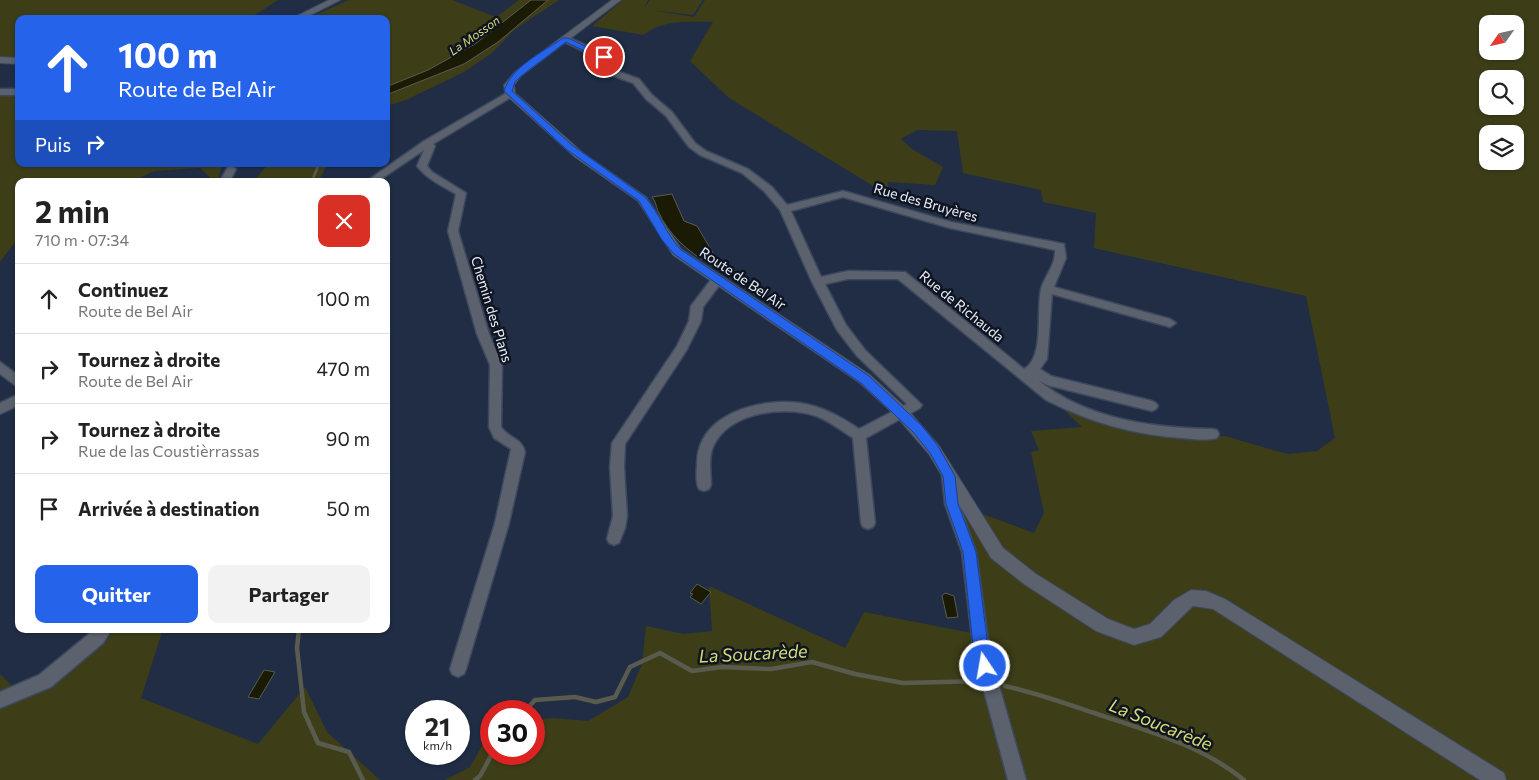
<!DOCTYPE html>
<html lang="fr">
<meta charset="utf-8">
<style>
body{margin:0;font-family:Commissioner,sans-serif;background:#f2f2f2;color:#222;height:100vh;display:flex;flex-direction:column;font-size:19px;white-space:nowrap}
*{box-sizing:border-box;margin:0}
p{font-size:16px;color:#767676}
.icon{flex:none;width:28px;height:28px;fill:none;stroke:currentColor;stroke-width:2;stroke-linecap:round;stroke-linejoin:round}
.map{position:relative;flex:1;overflow:hidden}
.details{position:absolute;left:15px;top:178px;width:375px;height:455px;display:flex;flex-direction:column;background:#fff;border-radius:10px;box-shadow:0 1px 4px #0004}
.details>*{flex:none}
.top-card{position:absolute;left:15px;top:15px;width:375px;height:152px;border-radius:10px;box-shadow:0 1px 4px #0004;background:#2563eb;color:#fff;overflow:hidden}
.needle{width:32px;rotate:236deg}
.buttons{position:absolute;left:1479px;top:15px;display:grid;gap:10px}
.buttons a{display:grid;place-items:center;width:45px;height:45px;border-radius:10px;background:#fff;box-shadow:0 1px 4px #0004;font-size:25px}
.speed{position:absolute;left:405px;top:700px;display:flex;gap:10px;font-size:25px;font-weight:700;text-align:center}
.speed>*{display:grid;place-content:center;width:65px;height:65px;border-radius:50%;background:#fff;box-shadow:0 1px 4px #0004;line-height:1}
.speed small{font-size:12px;font-weight:400}
.speed .limit{border:8px solid #d22;background:#fff;color:#111}
.pin{position:absolute;display:grid;place-items:center;width:42px;height:42px;color:#fff;margin:-21px;border:2px solid #fff;border-radius:50%;box-shadow:0 1px 5px #0007}
.me{position:absolute;width:55px;margin:-28px;rotate:348deg;stroke-linejoin:round;filter:drop-shadow(0 0 4px #0008)}
.turn{display:flex;align-items:center;gap:18px;height:105px;padding:0 20px;font-size:22px}
.turn .icon{width:65px;height:65px;stroke-width:2.5}
.turn b{display:block;font-size:35px;line-height:42px}
.then{display:flex;align-items:center;height:48px;padding:0 20px;background:#0003;gap:10px;font-size:19px}
.round{display:grid;place-items:center;flex:none;width:52px;height:52px;border-radius:10px;background:#f2f2f2}
.head{display:flex;align-items:center;justify-content:space-between;height:85px;padding:0 20px}
h1{font-size:30px;font-weight:700;line-height:38px}
.action{display:flex;gap:10px;margin-top:auto;padding:10px 20px}
.action a{flex:1;height:58px;border-radius:10px;background:#2563eb;color:#fff;font-size:20px;font-weight:700;line-height:58px;text-align:center}
.action a+a{background:#f2f2f2;color:#222}
ul{padding:0;list-style:none}
li{display:flex;align-items:center;gap:15px;height:70px;padding:0 20px;border-top:1px solid #e0e0e0}
li div{flex:1}
li b{display:block;font-size:19px}
li em{font-style:normal}
.map>svg:first-child{display:block}
</style>
<div class="map">
<svg width="1539" height="780" viewBox="0 0 1539 780">
<rect width="100%" height="100%" fill="#202d44"/>
<g fill="#3d3e18" fill-rule="evenodd">
<polygon points="0,0 278,0 249,19 19,19 19,57 0,57"/>
<polygon points="349,0 452,0 496,17 519,0 531,0 475,44 428,70 386,87 386,19 306,19"/>
<polygon points="548,0 559,0 514,30 492,53 464,72 406,100 386,106 386,95 498,42"/>
<path d="M623,0H648L643,10L650,0H703L693,15L650,10L694,17L705,0H1539V780H445L470,767L491,730V754H534V720L554,718L588,721L628,697L642,664L646,626L684,634L712,631L709,586L845,648L864,612L972,633L966,568L947,512L980,513L1034,533L1044,513L1031,452L1039,450L1031,431L1082,427L1061,407L1185,437L1225,436L1287,454L1317,451L1335,438L1306,296L1094,248L1096,213L1043,202L1041,190L963,173L957,131L917,130L901,139L912,149L943,167L935,185L888,182V195L729,98L690,61L713,22C690,22 662,19 644,35L592,26ZM1488,24H1515V51H1488ZM1488,79H1515V106H1488ZM1488,134H1515V161H1488Z"/>
<polygon points="19,93 19,164 222,164 218,181 214,181 200,168 154,171 133,181 19,181 19,237 0,262 0,95"/>
<polygon points="268,164 327,164 319,181 254,181"/>
<polygon points="115,629 163,629 141,698 258,744 305,687 327,732 380,780 0,780 0,674 12,686 52,683 106,641"/>
</g>
<g fill="#1b1b05" stroke="#595b4f">
<polygon points="531,0 548,0 498,42 464,64 386,95 386,87 428,70 475,44"/>
<path d="M672,194L684,221L697,226L716,258L710,264C689,253 668,234 658,211C656,206 656,202 652,197Z"/>
<polygon points="697,584 711,592 701,604 690,597 693,594 690,593"/>
<polygon points="945,593 954,596 958,617 947,618 942,596"/>
<polygon points="264,670 275,672 259,699 248,697"/>
</g>
<g fill="none" stroke-linecap="round" stroke-linejoin="round">
<polyline stroke="#595b4f" stroke-width="2.5" points="312,181 319,164"/>
<g stroke="#595b4f" stroke-width="4.5">
<polyline points="299,629 297,648 304,712 318,743 349,752 363,780"/>
<path d="M1005,686C1037,693 1067,704 1097,714C1148,731 1201,745 1244,780"/>
<polyline points="525,711 535,700 575,697 596,702 615,697 630,667 660,653 692,671 722,667 771,669 812,662 855,674 903,683 982,681"/>
<polyline points="475,780 480,776 492,754"/>
</g>
<defs>
<g id="minor">
<path d="M562,37H568L607,55L613,68L617,71L639,79L652,95L672,112L695,143L706,151L748,169L772,187L787,205L843,191L951,222L1064,244L1066,258L1054,287L1170,319L1176,323L1170,327L1052,294L1047,359L1040,369L1051,376L1152,401L1156,403L1158,406L1156,409L1152,411L1047,385L1038,380C1086,419 1152,428 1212,429L1217,430L1219,434L1217,438C1206,441 1193,439 1182,438C1134,435 1089,422 1046,400L898,279H848L825,284L846,325L865,350L922,405L920,408L866,438L875,523L873,527L868,529L863,527L861,523L853,438C841,430 829,421 816,416C784,405 728,412 713,447C708,458 711,473 711,485L709,489L704,491L699,489C695,482 697,471 697,463C698,413 760,398 800,403C822,406 841,417 859,429L907,404L857,356L837,330L812,282L780,210L764,191L742,173L700,155L689,147L666,116L646,99L633,83L611,75L605,69L600,59L562,41ZM843,197L950,228L1055,250C1056,265 1045,275 1041,289C1036,310 1045,358 1024,369L905,272L848,271L821,277L791,211Z"/>
<rect x="0" y="89" width="19" height="6"/>
<path d="M510,91L513,92V96L433,144L435,146L427,166L432,172L466,193L458,231L489,334L502,365L501,427C508,438 522,438 525,452L509,523L466,669L464,674L458,677L452,674L450,669L495,523L511,449L494,438L489,427L490,365L477,334L448,231L456,194C442,186 427,179 417,166L424,150L378,181H367L424,141Z"/>
<polygon points="231,166 236,169 230,181 220,181 228,167"/>
<polygon points="717,276 723,280 703,307 701,321 686,351 625,444 624,467 627,516 625,528 619,543 614,545 609,543 607,539 613,516 610,467 612,443 677,346 689,321 691,306 713,277"/>
<polygon points="0,362 19,376 19,388 0,374"/>
<polygon points="19,394 19,405 0,414 0,403"/>
<polygon points="949,470 954,472 956,476 959,504 976,552 990,654 1026,780 1008,780 974,654 962,552 945,504 942,476 944,472"/>
<polygon points="95,629 112,629 103,643 51,687 0,708 0,692 39,675"/>
</g>
<g id="tertiary">
<polygon points="329,0 340,0 303,19 291,19"/>
<polygon points="612,0 621,0 521,76 514,85 515,93 583,153 646,197 681,249 870,375 907,409 939,446 1003,548 1036,574 1108,619 1134,629 1150,624 1174,600 1191,590 1206,591 1225,599 1504,773 1506,780 1480,780 1213,609 1193,606 1161,637 1134,645 1096,631 1024,584 991,558 929,454 897,417 860,383 673,255 638,201 575,157 505,94 504,85 515,72"/>
<polygon points="0,57 19,58 19,64 0,63"/>
</g>
</defs>
<use href="#minor" stroke="#3c485e" stroke-width="3"/>
<use href="#tertiary" stroke="#3c485e" stroke-width="2"/>
<use href="#minor" fill="#5b626d" fill-rule="evenodd"/>
<use href="#tertiary" fill="#5b626d" fill-rule="evenodd"/>
</g>
<path fill="#2563eb" stroke="#184099" d="M563,38H568L608,57L601,59L566,42L521,76L515,82L512,91L572,145L645,197C659,213 666,233 680,249L869,376L922,426L938,446L955,476L958,504L976,552L989,654L992,666L990,671L985,674L980,671L974,654L963,552L946,504L943,476L930,453L913,432L861,383L674,254L662,240L639,201L566,149L504,91C511,67 543,52 563,38Z"/>
<g text-anchor="middle" dominant-baseline="central" stroke-width="5" stroke-linejoin="round" paint-order="stroke">
<g font-size="12" font-style="italic" fill="#d7da76" stroke="#0f1520">
<text transform="translate(474 35) rotate(-35)">La Mosson</text>
</g>
<g font-size="14" fill="#e9f0fc" stroke="#0f1520">
<text transform="translate(926 202) rotate(16)">Rue des Bruyères</text>
<text transform="translate(743 278) rotate(34)">Route de Bel Air</text>
<text transform="translate(962 306) rotate(39)">Rue de Richauda</text>
<text transform="translate(492 309) rotate(73)">Chemin des Plans</text>
</g>
<g font-size="18" font-style="italic" fill="#d7da76" stroke="#0f1520">
<text transform="translate(753 653) rotate(-3)">La Soucarède</text>
<text transform="translate(1161 724) rotate(22)">La Soucarède</text>
</g>
</g>
</svg>
<div class="buttons">
<a><svg class="needle" viewBox="-14 -14 28 28"><path d="M0-13l5 13h-10z" fill="#e53935"/><path d="M0 13l5-13h-10z" fill="#767676"/></svg></a>
<a><svg class="icon" aria-label="search" viewBox="0 0 24 24"><circle cx="10" cy="10" r="6"/><path d="M15 15l6 6"/></svg></a>
<a><svg class="icon" aria-label="layers" viewBox="0 0 24 24"><path d="M12 4l9 5-9 5-9-5zM3 14l9 5 9-5"/></svg></a>
</div>
<div class="speed"><div>21<small>km/h</small></div><div class="limit">30</div></div>
<div class="pin" style="left:604px;top:57px;background:#d93025"><svg class="icon" aria-label="arrive" viewBox="0 0 24 24"><path d="M6 21V4h12l-3 4 3 4H6"/></svg></div>
<svg class="me" style="left:985px;top:666px" viewBox="-20 -20 40 40"><circle r="17" fill="#2563eb" stroke="#fff" stroke-width="3"/><path d="M0-11L8 9 0 5-8 9z" fill="#fff"/></svg>
<div class="top-card">
<div class="turn"><svg class="icon" aria-label="ahead" viewBox="0 0 24 24"><path d="M12 20V5M6 11l6-6 6 6"/></svg><div><b>100 m</b>Route de Bel Air</div></div>
<div class="then">Puis<svg class="icon" aria-label="right" viewBox="0 0 24 24"><path d="M7 20v-9h11M14 6l5 5-5 5"/></svg></div>
</div>
<section class="details">
<div class="head"><div><h1>2 min</h1><p>710 m · 07:34</p></div><a class="round" style="background:#d93025;color:#fff"><svg class="icon" aria-label="close" viewBox="0 0 24 24"><path d="M6 6l12 12M18 6L6 18"/></svg></a></div>
<ul>
<li><svg class="icon" aria-label="ahead" viewBox="0 0 24 24"><path d="M12 20V5M6 11l6-6 6 6"/></svg><div><b>Continuez</b><p>Route de Bel Air</p></div><em>100 m</em></li>
<li><svg class="icon" aria-label="right" viewBox="0 0 24 24"><path d="M7 20v-9h11M14 6l5 5-5 5"/></svg><div><b>Tournez à droite</b><p>Route de Bel Air</p></div><em>470 m</em></li>
<li><svg class="icon" aria-label="right" viewBox="0 0 24 24"><path d="M7 20v-9h11M14 6l5 5-5 5"/></svg><div><b>Tournez à droite</b><p>Rue de las Coustièrrassas</p></div><em>90 m</em></li>
<li><svg class="icon" aria-label="arrive" viewBox="0 0 24 24"><path d="M6 21V4h12l-3 4 3 4H6"/></svg><div><b>Arrivée à destination</b></div><em>50 m</em></li>
</ul>
<div class="action"><a>Quitter</a><a>Partager</a></div>
</section>
</div>
